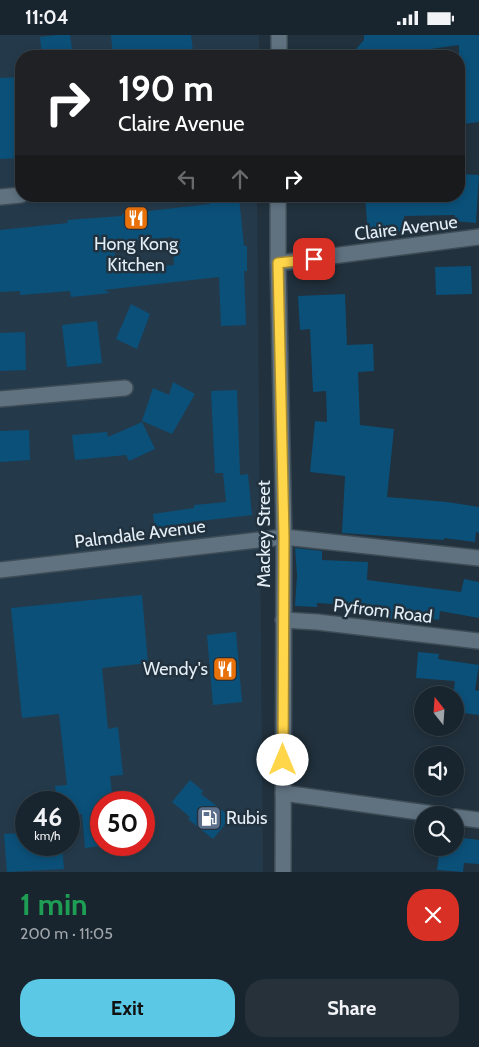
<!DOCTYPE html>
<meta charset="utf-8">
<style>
body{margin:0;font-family:Cabin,sans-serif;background:#26313a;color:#f1f3f6;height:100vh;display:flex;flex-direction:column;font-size:19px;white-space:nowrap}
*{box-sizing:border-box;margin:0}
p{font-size:16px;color:#9fa5aa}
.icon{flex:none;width:28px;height:28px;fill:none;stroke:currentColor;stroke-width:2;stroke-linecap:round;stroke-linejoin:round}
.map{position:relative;height:837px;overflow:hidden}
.sheet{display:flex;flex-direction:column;background:#19252e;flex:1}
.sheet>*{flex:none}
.banner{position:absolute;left:15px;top:15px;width:450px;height:152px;border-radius:20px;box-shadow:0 2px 8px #0003,0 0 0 1px #37424a;background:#202124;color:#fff;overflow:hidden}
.needle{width:32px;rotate:343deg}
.buttons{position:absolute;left:414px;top:651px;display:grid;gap:10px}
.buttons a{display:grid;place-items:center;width:50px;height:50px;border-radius:50%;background:#19252e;box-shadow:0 2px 8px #0003,0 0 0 1px #37424a;font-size:25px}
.speed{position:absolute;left:15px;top:756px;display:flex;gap:10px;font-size:25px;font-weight:700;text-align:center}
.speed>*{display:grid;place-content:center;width:65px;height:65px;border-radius:50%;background:#19252e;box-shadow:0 2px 8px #0003,0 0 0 1px #37424a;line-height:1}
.speed small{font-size:12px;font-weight:400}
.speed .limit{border:8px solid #d22;background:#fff;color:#111}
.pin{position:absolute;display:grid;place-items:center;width:42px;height:42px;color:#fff;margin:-21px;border-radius:10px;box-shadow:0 2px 8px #0006}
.me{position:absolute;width:55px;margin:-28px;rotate:0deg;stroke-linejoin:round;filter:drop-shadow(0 0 4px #0008)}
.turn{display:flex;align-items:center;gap:18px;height:105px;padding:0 20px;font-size:22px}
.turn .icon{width:65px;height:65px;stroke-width:2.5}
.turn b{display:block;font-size:35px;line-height:42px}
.lanes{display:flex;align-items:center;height:48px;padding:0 20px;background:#0003;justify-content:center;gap:25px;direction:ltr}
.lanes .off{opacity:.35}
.round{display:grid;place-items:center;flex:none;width:52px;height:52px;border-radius:20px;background:#26313a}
.summary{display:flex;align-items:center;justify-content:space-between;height:85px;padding:0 20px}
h1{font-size:30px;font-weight:700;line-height:38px;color:#1e9e55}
.action{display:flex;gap:10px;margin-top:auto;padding:10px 20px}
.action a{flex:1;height:58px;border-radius:20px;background:#5bc8e6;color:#111;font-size:20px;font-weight:700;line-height:58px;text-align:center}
.action a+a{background:#26313a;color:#f1f3f6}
.status{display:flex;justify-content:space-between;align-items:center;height:35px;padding:0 25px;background:#19252e;direction:ltr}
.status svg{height:14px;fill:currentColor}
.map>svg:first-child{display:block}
</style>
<div class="status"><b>11:04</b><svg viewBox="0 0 49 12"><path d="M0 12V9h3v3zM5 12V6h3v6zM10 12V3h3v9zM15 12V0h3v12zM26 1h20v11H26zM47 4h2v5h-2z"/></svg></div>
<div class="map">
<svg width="479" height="837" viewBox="0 0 479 837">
<rect width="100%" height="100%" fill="#21313d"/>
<path fill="#243a4b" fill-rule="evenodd" d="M0,0H259V21H21V161H257L263,837H0ZM26,768H69V810H26ZM101,768H144V810H101Z"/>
<g fill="#0b5079" fill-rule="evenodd">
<polygon points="56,0 70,0 73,21 42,21 40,2"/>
<polygon points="111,0 191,0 193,16 188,16 188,21 113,21"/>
<polygon points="364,0 479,0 479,87 464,89 460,52 459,52 459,10 409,17 409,21 350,21 364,5"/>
<polygon points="21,42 21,123 0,124 0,43"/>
<polygon points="459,139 479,140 476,188 454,186 455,180 404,181 405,196 368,199 365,161 459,161"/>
<path d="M239,162L244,211H247V236H244L246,290L221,291L219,242L104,255L110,258L71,262L70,256L20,260V256L0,257V195L68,188L67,185L122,181V179L210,169L209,165ZM172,202L174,230L116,235L114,208Z"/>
<polygon points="471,231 472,259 436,260 435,232"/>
<polygon points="345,259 347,310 373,309 374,336 358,337 360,390 394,394 387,462 447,467 479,472 479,498 476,497 475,507 444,503 444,505 342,498 345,441 310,437 315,386 327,387 326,356 313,357 310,294 300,295 298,261"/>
<polygon points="131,269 150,279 137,314 116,304"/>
<polygon points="97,286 102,328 67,332 62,290"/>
<polygon points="25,297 26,335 0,336 0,298"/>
<polygon points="173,347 195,359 172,399 142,386 153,353 169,360"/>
<polygon points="237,355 240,440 248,439 252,480 191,487 193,496 156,501 153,479 194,473 194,470 226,467 223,438 215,438 211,356"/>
<polygon points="142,387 155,414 129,426 126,420 75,425 72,400 107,397 108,402"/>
<polygon points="29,395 30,425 0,427 0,396"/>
<polygon points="295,513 322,516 322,525 368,527 367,545 461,557 464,544 479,547 479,583 440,576 439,585 408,580 408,586 379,582 381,572 317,568 317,572 295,571 297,540"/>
<polygon points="142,560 148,628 102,633 108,694 118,692 123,740 110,741 113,768 101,768 101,811 85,813 82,779 69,780 69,768 57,768 55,751 67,750 59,679 22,683 11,573"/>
<polygon points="236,597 242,667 213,670 207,600"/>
<polygon points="418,617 439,619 438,624 479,630 475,655 479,656 479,680 455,677 455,660 453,660 455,646 416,643"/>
<polygon points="190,745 203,756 201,759 231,782 213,804 188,784 190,782 172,767"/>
<polygon points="26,798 26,810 62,810 64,834 7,837 4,799"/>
<polygon points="455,802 479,805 479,829 464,828 463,837 437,835 440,812 455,812"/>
</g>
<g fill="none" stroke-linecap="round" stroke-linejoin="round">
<defs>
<g id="street">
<polyline points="0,162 21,160"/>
<polyline points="278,228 479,202"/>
<polyline points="0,364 125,353"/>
<polyline points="0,535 284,502 479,523"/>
<polyline points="283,758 441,780"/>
<polyline points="455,782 479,785"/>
</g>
<g id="secondary">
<polyline points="279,21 279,0"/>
<polyline points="278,161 278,228 284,502 283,837"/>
<polyline points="283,585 317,587 479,606"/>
</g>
</defs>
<use href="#street" stroke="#3e4c56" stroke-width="18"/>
<use href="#secondary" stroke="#3e4c56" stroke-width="18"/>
<use href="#street" stroke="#607280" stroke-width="15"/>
<use href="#secondary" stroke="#607280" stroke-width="15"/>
</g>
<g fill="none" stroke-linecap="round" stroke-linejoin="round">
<defs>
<polyline id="route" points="283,725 284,502 278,228 314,224"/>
</defs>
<use href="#route" stroke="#a68a30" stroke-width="12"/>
<use href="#route" stroke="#ffd54a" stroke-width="9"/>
</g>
<defs>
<symbol id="restaurant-square" viewBox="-11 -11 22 22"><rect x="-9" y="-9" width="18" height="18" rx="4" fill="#e8710a" stroke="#21313d"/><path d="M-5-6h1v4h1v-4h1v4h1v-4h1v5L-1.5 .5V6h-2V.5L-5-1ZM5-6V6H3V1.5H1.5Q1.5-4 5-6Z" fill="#fff"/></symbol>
<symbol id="fuel-square" viewBox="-11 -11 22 22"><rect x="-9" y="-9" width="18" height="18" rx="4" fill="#5c6f8a" stroke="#21313d"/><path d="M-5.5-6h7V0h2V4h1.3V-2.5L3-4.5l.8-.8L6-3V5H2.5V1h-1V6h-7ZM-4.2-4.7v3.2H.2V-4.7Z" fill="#fff"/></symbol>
</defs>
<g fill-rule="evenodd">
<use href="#restaurant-square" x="122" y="169" width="28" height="28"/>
<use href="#restaurant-square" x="211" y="620" width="28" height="28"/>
<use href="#fuel-square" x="195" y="769" width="28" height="28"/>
</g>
<g text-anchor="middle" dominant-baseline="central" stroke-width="5" stroke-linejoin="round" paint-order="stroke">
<g font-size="18" fill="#e4eef6" stroke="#21313d">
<text transform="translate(406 193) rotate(-7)">Claire Avenue</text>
<text transform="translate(140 499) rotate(-7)">Palmdale Avenue</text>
<text transform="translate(264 499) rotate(-90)">Mackey Street</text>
<text transform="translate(383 576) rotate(7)">Pyfrom Road</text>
</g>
<g font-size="18" fill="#e4eef6" stroke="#21313d">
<text x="136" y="209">Hong Kong<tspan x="136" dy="21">Kitchen</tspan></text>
<text x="208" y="634" text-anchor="end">Wendy's</text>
<text x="226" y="783" text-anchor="start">Rubis</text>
</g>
</g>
</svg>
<div class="buttons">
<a><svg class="needle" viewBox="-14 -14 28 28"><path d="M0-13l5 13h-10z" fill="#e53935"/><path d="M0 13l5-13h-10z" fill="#9fa5aa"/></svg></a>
<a><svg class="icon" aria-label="sound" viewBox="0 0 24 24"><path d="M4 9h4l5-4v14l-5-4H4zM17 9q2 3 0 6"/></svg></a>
<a><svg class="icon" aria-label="search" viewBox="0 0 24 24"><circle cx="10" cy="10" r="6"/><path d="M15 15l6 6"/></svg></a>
</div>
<div class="speed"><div>46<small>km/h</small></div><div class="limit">50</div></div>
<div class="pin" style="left:314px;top:224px;background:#d93025"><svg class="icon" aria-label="arrive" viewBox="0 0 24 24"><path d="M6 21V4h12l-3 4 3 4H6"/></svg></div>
<svg class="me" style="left:283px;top:725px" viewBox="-20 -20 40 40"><circle r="19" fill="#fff"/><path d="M0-13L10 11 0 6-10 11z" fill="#ffd54a"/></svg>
<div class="banner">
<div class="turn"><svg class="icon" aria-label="right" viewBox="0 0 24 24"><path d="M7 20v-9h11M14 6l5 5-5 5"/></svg><div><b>190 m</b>Claire Avenue</div></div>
<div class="lanes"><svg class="icon off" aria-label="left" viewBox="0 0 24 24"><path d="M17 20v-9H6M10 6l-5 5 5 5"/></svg><svg class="icon off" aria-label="ahead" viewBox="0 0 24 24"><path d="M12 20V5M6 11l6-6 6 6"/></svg><svg class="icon" aria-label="right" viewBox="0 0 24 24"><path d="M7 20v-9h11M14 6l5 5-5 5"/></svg></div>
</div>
</div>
<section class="sheet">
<div class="summary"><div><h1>1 min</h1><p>200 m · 11:05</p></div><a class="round" style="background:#d93025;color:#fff"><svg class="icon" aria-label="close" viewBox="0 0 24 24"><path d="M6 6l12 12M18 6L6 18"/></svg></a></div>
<div class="action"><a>Exit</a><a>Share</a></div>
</section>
